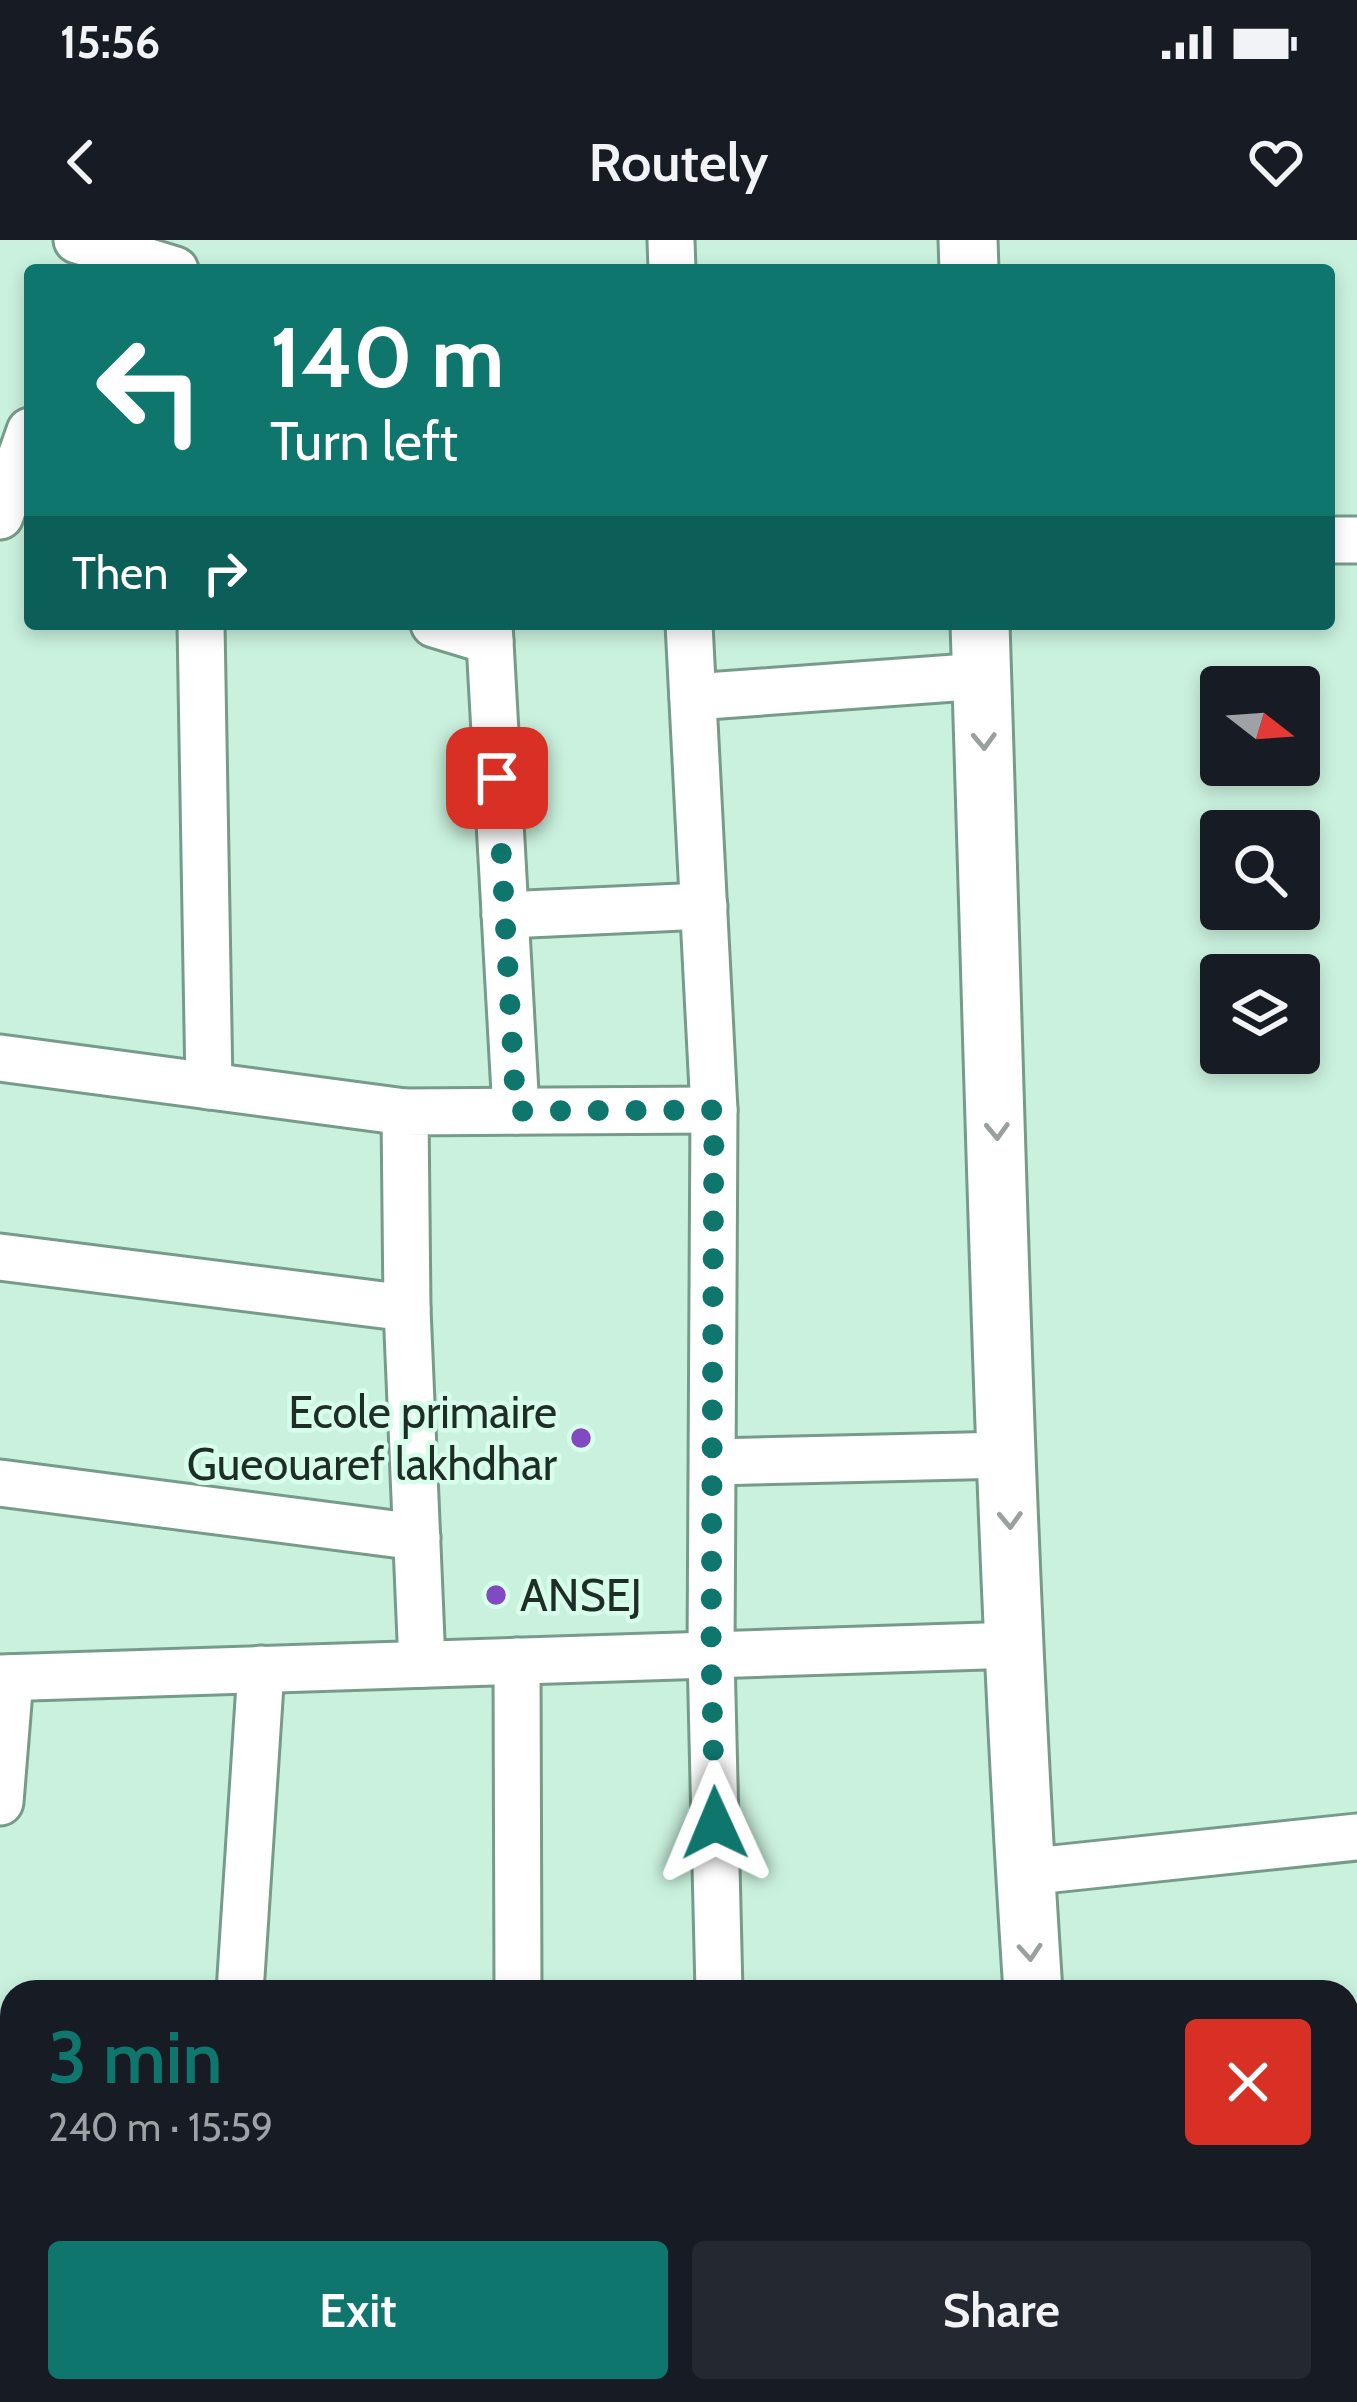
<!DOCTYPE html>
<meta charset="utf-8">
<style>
body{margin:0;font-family:Cabin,sans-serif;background:#242831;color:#f1f3f6;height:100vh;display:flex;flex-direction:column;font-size:45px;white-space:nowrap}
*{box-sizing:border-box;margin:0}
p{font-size:39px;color:#9ea1a6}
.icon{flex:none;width:66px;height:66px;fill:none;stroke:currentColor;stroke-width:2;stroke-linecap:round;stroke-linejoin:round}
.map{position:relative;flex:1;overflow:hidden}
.drawer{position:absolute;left:0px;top:1740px;width:1359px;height:423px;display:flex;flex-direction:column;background:#171b24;border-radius:36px 36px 0 0;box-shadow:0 6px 18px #0003}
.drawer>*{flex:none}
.guide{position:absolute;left:24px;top:24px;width:1311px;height:366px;border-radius:12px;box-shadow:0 6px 18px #0003;background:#0f766e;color:#fff;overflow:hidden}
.needle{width:78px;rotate:107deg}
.buttons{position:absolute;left:1200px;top:426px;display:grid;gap:24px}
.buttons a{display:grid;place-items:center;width:120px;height:120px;border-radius:12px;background:#171b24;box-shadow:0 6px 18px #0003;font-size:60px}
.pin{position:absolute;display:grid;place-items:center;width:102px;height:102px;color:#fff;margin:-51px;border-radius:24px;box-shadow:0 6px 18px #0006}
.me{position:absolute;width:132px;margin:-66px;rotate:359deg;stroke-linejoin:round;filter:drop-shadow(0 0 9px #0008)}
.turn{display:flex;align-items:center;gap:42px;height:252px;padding:0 48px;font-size:54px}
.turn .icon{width:156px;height:156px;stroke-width:2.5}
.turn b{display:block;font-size:84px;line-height:102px}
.then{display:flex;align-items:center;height:114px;padding:0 48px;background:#0003;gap:24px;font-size:45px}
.round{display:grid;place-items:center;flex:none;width:126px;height:126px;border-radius:12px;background:#242831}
.head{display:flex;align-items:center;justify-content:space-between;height:204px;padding:0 48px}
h1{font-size:72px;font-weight:600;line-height:90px;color:#0f766e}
.button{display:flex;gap:24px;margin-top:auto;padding:24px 48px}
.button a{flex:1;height:138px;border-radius:12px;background:#0f766e;color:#fff;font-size:48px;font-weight:600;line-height:138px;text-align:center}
.button a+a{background:#242831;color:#f1f3f6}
.status{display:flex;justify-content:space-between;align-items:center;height:84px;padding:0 60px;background:#171b24;direction:ltr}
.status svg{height:33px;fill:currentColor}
header{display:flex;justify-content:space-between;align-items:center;height:156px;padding:0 48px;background:#171b24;font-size:54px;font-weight:600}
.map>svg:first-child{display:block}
</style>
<div class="status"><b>15:56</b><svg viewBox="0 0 49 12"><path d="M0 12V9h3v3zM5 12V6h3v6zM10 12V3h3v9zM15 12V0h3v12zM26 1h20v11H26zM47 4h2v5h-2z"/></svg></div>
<header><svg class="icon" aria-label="back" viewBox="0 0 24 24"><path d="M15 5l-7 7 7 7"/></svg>Routely<svg class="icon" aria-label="heart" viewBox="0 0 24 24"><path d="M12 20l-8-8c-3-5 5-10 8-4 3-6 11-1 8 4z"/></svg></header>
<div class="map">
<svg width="1357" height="2162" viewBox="0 0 1357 2162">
<rect width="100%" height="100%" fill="#caf1de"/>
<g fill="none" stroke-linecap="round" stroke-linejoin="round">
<defs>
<g id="minor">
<polyline points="77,0 175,30"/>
<polyline points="671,0 672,30"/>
<polyline points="0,276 30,191"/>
<polyline points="1329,300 1357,300"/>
<polyline points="201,384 209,846"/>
<polyline points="434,384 490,401"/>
<polyline points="489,384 516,871"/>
<polyline points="689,384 714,870 711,1415 719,1752"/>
<polyline points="693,457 982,436"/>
<polyline points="505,675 704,666"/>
<polyline points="0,818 405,872"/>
<polyline points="0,1017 407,1068 422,1424"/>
<polyline points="407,1068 405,872 714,870"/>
<polyline points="713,1222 1008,1215"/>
<polyline points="0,1243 417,1297"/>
<polyline points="517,1421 518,1752"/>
<polyline points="0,1438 1016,1405"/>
<polyline points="0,1562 10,1438"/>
<polyline points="1025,1632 1357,1597"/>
<polyline points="240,1752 261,1429"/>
<polyline points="0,2035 12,2035"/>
<polyline points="867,2151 873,2162"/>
<polyline points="212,2162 213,2151"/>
<polyline points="494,2162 495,2151"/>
</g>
<g id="major">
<polyline points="968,0 969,30"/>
<path d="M980,384C995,840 1003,1297 1033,1752"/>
<polyline points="1194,2151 1201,2162"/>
</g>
</defs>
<use href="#minor" stroke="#779b8a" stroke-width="51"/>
<use href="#major" stroke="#779b8a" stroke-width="63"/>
<use href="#minor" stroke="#fff" stroke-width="45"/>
<use href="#major" stroke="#fff" stroke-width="57"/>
</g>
<defs><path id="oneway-chevron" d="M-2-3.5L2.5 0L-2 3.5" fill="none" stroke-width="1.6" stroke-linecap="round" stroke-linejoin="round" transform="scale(3)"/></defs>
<g stroke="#9aa09d">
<use href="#oneway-chevron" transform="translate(984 501) rotate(88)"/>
<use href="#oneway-chevron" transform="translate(997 891) rotate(88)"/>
<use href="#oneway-chevron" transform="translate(1010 1280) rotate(88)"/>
<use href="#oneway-chevron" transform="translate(1030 1712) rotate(86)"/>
</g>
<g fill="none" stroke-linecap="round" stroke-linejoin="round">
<polyline stroke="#0f766e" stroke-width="21" stroke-dasharray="0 37.8" points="497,538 516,871 714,870 711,1415 715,1583"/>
</g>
<g fill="#824ac0" stroke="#d7feeb" stroke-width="4.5">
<circle cx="581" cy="1198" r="12"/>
<circle cx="496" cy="1355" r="12"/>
</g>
<g text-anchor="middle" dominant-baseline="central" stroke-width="9" stroke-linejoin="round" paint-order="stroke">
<g font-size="45" fill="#1e2d26" stroke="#d7feeb" text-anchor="end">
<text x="557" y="1172">Ecole primaire<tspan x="557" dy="52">Gueouaref lakhdhar</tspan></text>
<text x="520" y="1355" text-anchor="start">ANSEJ</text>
</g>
</g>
</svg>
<div class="buttons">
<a><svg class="needle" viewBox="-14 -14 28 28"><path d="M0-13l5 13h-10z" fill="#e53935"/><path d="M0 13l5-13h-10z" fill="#9ea1a6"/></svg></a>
<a><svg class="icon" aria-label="search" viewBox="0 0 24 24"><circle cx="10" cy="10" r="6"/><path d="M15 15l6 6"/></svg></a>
<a><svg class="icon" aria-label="layers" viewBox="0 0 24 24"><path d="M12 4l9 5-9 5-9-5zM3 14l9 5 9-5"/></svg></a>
</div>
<div class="pin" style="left:497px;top:538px;background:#d93025"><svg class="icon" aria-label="arrive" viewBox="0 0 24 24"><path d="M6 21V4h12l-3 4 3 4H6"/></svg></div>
<svg class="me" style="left:715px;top:1583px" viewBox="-20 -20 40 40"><path d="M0-17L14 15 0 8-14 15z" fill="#0f766e" stroke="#fff" stroke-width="4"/></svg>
<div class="guide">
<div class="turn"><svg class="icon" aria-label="left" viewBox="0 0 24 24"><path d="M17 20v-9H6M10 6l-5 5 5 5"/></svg><div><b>140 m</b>Turn left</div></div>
<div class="then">Then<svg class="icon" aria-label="right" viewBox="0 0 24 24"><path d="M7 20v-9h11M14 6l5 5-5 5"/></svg></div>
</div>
<section class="drawer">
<div class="head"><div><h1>3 min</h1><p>240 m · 15:59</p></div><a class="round" style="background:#d93025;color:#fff"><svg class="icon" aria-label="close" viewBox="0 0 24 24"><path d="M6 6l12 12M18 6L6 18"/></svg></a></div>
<div class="button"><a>Exit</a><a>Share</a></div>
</section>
</div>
